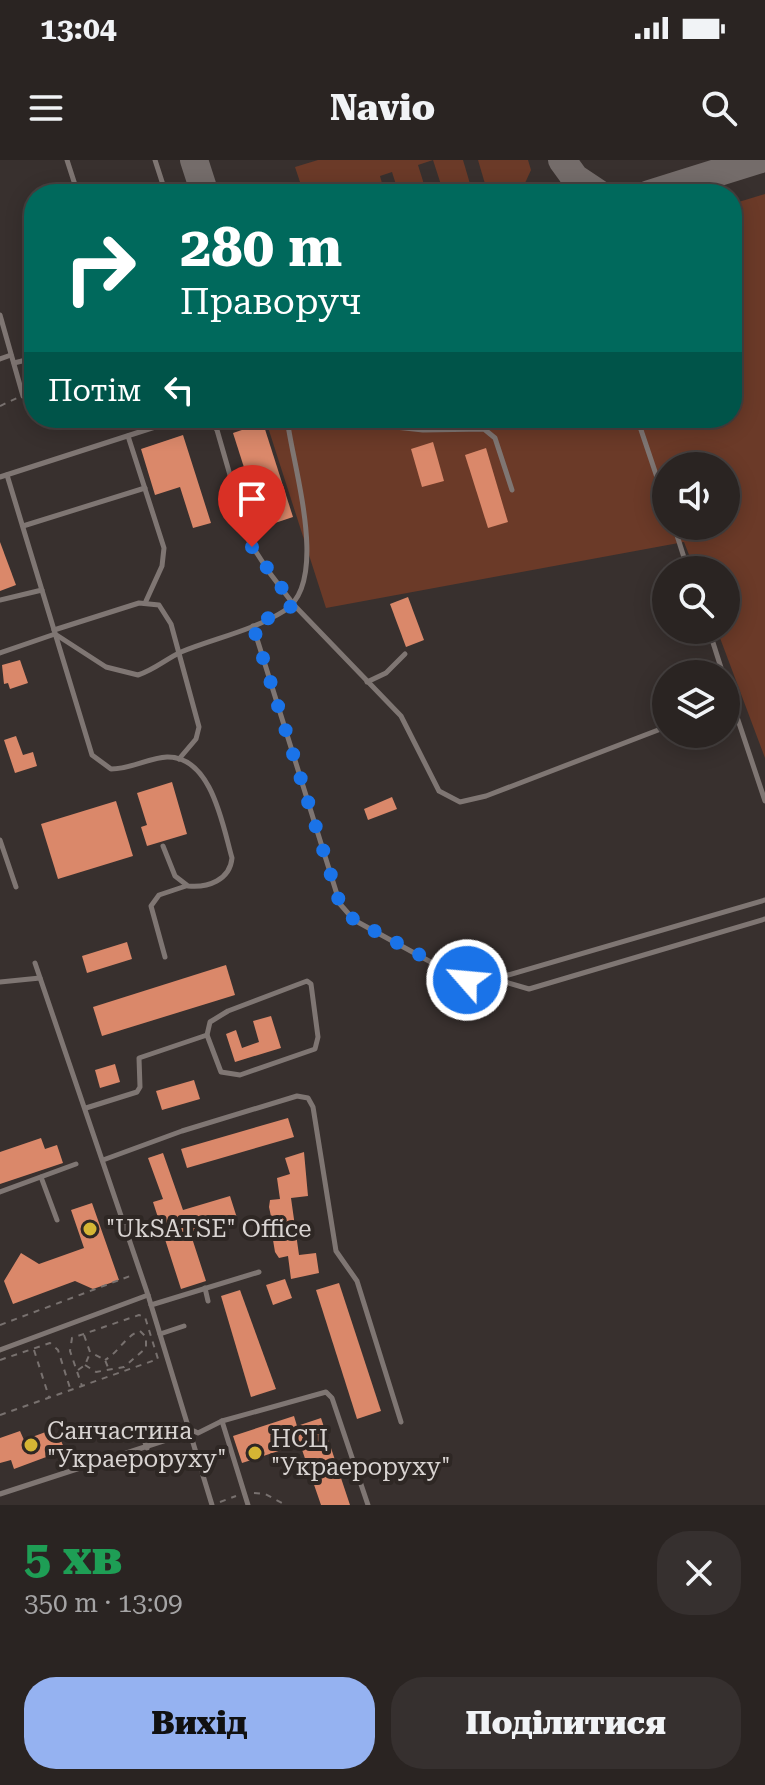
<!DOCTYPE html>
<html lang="uk">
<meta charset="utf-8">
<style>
body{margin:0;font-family:"Roboto Serif",serif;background:#36302f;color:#f1f3f6;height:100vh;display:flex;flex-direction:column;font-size:30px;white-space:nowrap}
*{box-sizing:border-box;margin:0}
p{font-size:26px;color:#a5a4a5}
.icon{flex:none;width:44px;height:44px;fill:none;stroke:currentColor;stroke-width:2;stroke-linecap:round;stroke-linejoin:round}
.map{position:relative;height:1345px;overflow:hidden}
.details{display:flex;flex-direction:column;background:#2a2422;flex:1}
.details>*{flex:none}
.banner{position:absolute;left:24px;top:24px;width:718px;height:244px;border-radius:32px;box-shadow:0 4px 20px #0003,0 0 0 2px #464140;background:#00695c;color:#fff;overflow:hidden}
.tools{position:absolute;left:652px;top:292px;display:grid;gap:16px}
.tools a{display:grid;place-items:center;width:88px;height:88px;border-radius:50%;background:#2a2422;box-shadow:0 4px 20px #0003,0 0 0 2px #464140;font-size:40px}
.pin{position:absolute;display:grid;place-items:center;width:68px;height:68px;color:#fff;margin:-82px -34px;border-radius:50% 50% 50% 0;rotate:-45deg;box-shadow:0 0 8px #0007}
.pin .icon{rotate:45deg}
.me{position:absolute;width:88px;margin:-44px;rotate:297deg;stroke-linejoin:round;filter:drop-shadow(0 0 6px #0008)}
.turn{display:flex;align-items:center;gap:28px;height:168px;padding:0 24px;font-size:36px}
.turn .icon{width:104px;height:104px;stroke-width:2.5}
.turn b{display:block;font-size:56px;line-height:68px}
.then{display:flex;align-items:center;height:76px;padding:0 24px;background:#0003;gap:16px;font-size:30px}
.round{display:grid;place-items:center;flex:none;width:84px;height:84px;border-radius:32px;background:#36302f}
.summary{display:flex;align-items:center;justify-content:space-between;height:136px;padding:0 24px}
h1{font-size:48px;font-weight:800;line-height:60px;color:#1e9e55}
.cta{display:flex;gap:16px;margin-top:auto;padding:16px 24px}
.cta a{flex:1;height:92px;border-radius:32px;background:#95b2f1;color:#111;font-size:32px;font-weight:800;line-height:92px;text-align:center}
.cta a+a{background:#36302f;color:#f1f3f6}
.status{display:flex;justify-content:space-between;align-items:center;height:56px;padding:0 40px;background:#2a2422;direction:ltr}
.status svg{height:22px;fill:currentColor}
header{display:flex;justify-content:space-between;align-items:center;height:104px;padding:0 24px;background:#2a2422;font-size:36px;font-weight:800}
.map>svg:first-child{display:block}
</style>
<div class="status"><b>13:04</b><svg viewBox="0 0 49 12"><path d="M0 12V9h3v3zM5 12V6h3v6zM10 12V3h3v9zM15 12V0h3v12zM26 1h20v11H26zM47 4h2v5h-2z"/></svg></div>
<header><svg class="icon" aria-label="menu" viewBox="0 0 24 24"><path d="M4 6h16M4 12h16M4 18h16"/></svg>Navio<svg class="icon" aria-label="search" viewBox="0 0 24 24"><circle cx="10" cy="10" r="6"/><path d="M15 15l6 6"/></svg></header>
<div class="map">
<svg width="765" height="1345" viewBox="0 0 765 1345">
<rect width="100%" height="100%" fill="#38302e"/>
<g fill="#6b3a28" fill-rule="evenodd">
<polygon points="318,0 463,0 473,34 444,34 433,0 418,5 427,34 399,34 392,12 380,16 385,34 355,34 351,25 338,29 340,34 304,34 295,7"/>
<polygon points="478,0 528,0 531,10 520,34 488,34"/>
<path d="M765,34V598L717,470H726V410H695L684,382L326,448L265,258H732V44ZM666,306H726V366H666Z"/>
</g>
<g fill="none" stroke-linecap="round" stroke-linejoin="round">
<g stroke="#746c6a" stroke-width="28">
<polyline points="194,0 205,34"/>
<polyline points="562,0 575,18 599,34"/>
<polyline points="649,34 758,0"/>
</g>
</g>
<g fill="#da886a">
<polygon points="263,263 293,357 263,367 233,273"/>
<polygon points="183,275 211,363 193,368 180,327 155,335 141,289"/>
<polygon points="433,282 444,321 422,327 411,289"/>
<polygon points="486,288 508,362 488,368 465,295"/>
<polygon points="0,382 16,425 0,431"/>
<polygon points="408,437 424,480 406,487 390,444"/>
<polygon points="20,500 28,523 10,529 8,523 4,524 2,505"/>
<polygon points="16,576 23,595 33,592 37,606 15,613 4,580"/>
<polygon points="172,622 187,674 147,686 141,667 147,665 137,633"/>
<polygon points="392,637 397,649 368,660 364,649"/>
<polygon points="116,641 133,696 58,719 41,664"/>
<polygon points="127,782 132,799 87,813 82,796"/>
<polygon points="226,805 235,835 102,876 93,847"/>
<polygon points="271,856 281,888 235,902 226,874 236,870 242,888 259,882 253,861"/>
<polygon points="115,904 120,922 100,928 95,910"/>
<polygon points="194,920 200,939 162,950 156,931"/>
<polygon points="288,958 294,977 187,1008 181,989"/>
<polygon points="41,978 45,989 57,985 63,1003 0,1024 0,992"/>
<polygon points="304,992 308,1036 291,1038 299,1095 316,1093 319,1113 291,1119 288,1096 279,1098 275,1092 273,1080 276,1080 269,1047 270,1040 280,1039 277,1018 290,1014 285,998"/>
<polygon points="163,993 183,1050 230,1036 237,1058 190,1072 206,1121 181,1129 153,1042 163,1039 148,998"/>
<polygon points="92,1043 119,1120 93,1129 75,1121 13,1144 4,1121 21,1093 39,1104 84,1088 71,1050"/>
<polygon points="285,1119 292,1138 273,1145 266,1125"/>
<polygon points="339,1123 381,1251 357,1259 316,1130"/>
<polygon points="240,1130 276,1229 251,1237 221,1136"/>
<polygon points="294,1256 297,1266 321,1258 350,1345 321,1345 300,1284 242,1303 233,1276"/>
<polygon points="51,1270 54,1278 59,1276 65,1290 14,1309 11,1300 0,1303 0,1278 20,1271 24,1280"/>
</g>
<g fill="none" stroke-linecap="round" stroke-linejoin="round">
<g stroke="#78716f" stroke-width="2" stroke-dasharray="6 6" stroke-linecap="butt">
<polyline points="0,246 17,238"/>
<polyline points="0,1165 130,1116"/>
<polyline points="84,1175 90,1192 105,1200 109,1210"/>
<polyline points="34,1190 49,1237"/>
<polyline points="0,1200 50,1183 58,1190 70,1228"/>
<path d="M85,1205L96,1212L124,1207L146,1188V1177L140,1171C125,1176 119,1192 105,1200"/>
<polyline points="78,1210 85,1205 90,1193"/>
<polyline points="0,1255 158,1199 145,1157 139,1155 72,1178 70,1191 82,1226"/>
<polyline points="254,1333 265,1334 286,1345"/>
<polyline points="220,1342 236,1336"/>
</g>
<g stroke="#7f7673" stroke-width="5">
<polyline points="67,0 78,34"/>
<polyline points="155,0 166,34"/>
<polyline points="0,155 23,236"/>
<polyline points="0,199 11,195"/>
<polyline points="14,203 34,198"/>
<polyline points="208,258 217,270 249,381 269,412 294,445 401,556 439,631 460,642 486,636 666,567"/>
<polyline points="637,258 666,344"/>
<polyline points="288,262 321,259 423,270 484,269 495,278 512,330"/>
<polyline points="128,276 164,388 162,406 146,441"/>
<path d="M7,315L92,595L111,609C131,609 148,598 167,597C212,596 223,667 232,698C230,720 208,728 188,726L175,716L163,686"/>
<polyline points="0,317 183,258"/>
<polyline points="23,366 145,328"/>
<polyline points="674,366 688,410"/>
<polyline points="0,440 42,430"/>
<polyline points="253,466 340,744 354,760 460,818 474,822 491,820 765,740"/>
<polyline points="54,470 139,443 159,445 171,464 199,567 196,579 179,599"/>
<polyline points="709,470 723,514"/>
<path d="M0,493L55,474L106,507L138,515C154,510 166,499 181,492C215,478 252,471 284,451C331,422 292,304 287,258"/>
<polyline points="367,522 386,513 405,494"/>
<polyline points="726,524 765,641"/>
<polyline points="0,680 16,727"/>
<polyline points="165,797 151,746 159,735 186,726"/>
<polyline points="35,803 148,1135 212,1345"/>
<polyline points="495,819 529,829 765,759"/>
<polygon points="307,821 311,824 318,877 315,889 240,915 221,912 207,875 210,862 228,851"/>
<polyline points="0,822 40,818"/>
<polyline points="86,948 137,932 140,927 139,898 207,875"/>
<polyline points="103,1000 182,971 297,936 308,938 313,947 336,1091 357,1121 401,1262"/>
<polyline points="41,1017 57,1060"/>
<polyline points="0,1032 76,1004"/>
<polyline points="205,1128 208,1141"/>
<polyline points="151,1145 259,1112"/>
<polyline points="160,1174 184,1166"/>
<polyline points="0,1190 148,1135"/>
<polyline points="222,1261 248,1345"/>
<polyline points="140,1269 147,1288"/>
<polyline points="0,1334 194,1271 198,1273 222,1261 326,1232 332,1238 368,1345"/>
</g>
</g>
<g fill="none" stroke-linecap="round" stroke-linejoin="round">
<polyline stroke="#1a73e8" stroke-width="14" stroke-dasharray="0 25.2" points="252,387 294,445 253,466 340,744 354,760 467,820"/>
</g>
<g fill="#d5b534" stroke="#2e2724" stroke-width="3">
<circle cx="90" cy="1069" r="8"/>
<circle cx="31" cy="1285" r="8"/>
<circle cx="255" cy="1293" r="8"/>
</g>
<g text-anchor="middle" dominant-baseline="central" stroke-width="8" stroke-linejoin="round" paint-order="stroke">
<g font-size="24" fill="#d9d4d2" stroke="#2e2724" text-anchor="start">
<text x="106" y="1069">"UkSATSE" Office</text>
<text x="47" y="1271">Санчастина<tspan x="47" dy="28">"Украероруху"</tspan></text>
<text x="271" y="1279">НСЦ<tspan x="271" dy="28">"Украероруху"</tspan></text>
</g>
</g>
</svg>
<div class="tools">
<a><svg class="icon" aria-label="sound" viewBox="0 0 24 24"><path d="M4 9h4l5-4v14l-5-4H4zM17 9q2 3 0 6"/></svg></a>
<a><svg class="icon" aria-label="search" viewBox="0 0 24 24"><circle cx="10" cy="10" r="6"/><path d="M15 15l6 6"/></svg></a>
<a><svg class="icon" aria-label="layers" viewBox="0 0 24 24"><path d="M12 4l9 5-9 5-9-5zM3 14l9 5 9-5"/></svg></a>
</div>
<div class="pin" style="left:252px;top:387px;background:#d93025"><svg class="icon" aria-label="arrive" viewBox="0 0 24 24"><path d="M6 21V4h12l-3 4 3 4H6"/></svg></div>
<svg class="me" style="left:467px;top:820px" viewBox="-20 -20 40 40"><circle r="17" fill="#1a73e8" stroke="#fff" stroke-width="3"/><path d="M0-11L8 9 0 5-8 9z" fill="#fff"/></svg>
<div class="banner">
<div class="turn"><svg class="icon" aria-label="right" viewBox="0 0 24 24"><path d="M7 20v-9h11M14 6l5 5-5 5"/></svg><div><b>280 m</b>Праворуч</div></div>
<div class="then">Потім<svg class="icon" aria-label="left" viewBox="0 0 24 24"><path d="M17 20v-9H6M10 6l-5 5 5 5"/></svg></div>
</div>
</div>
<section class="details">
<div class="summary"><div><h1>5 хв</h1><p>350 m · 13:09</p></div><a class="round"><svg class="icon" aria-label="close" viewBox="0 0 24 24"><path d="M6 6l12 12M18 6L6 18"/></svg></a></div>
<div class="cta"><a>Вихід</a><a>Поділитися</a></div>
</section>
